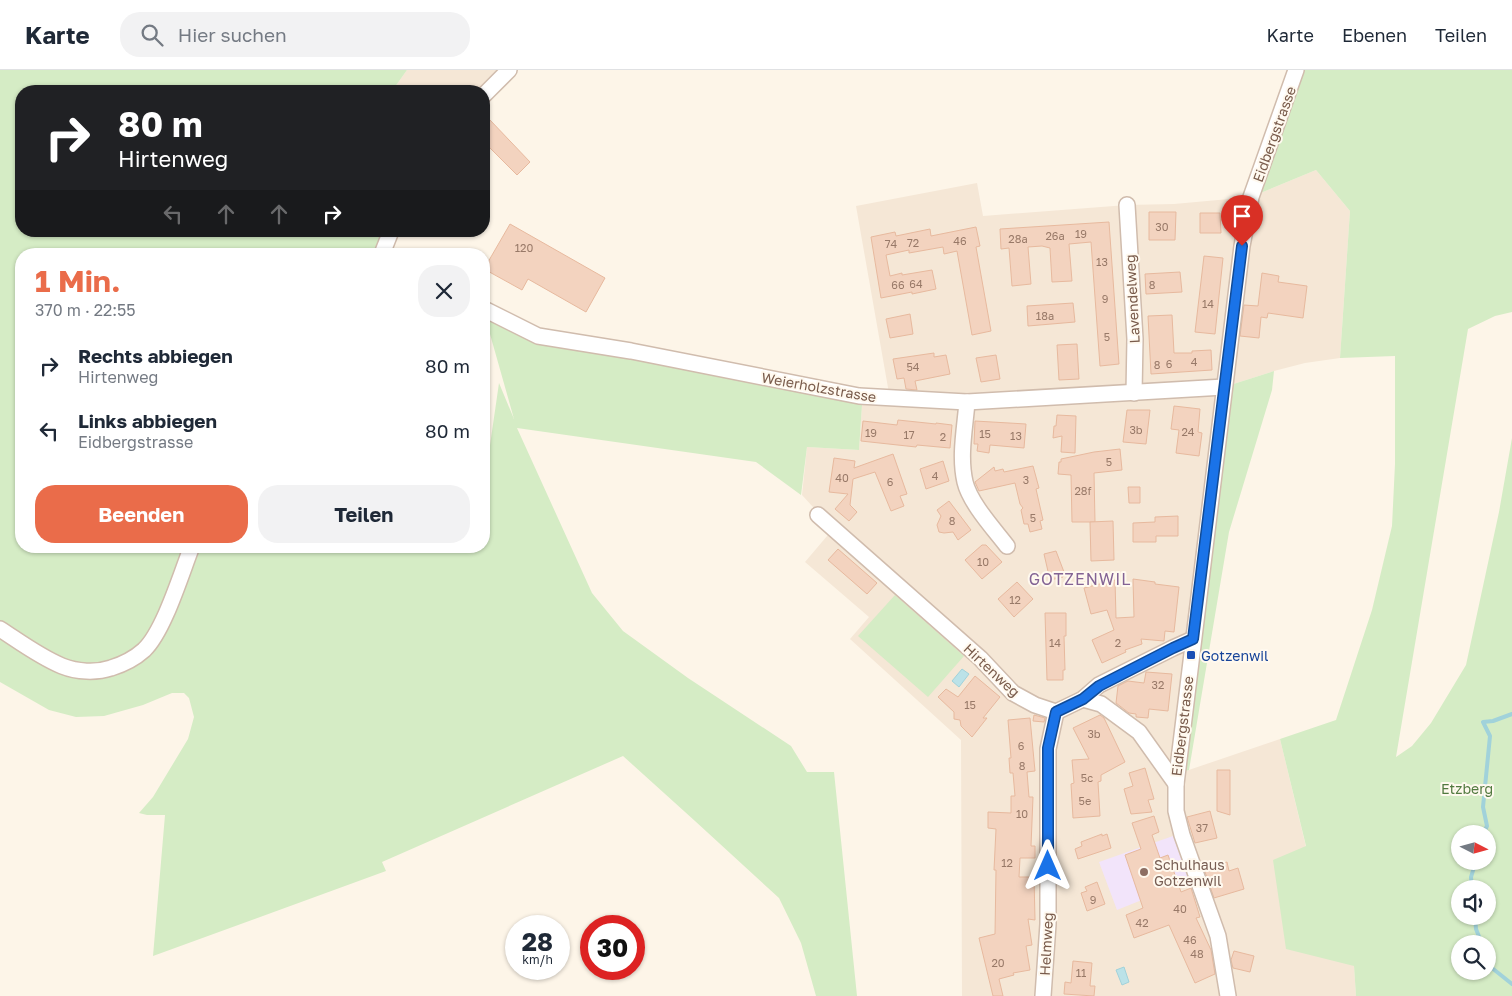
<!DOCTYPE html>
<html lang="de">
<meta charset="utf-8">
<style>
body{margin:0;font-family:"Golos Text",sans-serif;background:#f2f2f3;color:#1f2937;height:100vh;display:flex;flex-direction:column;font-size:19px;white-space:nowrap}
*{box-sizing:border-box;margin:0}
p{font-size:16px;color:#747a83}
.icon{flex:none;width:28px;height:28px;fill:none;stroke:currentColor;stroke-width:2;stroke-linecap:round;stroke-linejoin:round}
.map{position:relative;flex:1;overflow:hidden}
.side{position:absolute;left:15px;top:178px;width:475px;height:305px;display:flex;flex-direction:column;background:#fff;border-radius:20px;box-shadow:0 1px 4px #0004}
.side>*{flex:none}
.guide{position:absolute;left:15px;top:15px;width:475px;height:152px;border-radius:20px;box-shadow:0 1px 4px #0004;background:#202124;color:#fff;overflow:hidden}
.needle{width:32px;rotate:96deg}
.controls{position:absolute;left:1451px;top:755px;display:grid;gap:10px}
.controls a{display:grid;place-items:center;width:45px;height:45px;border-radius:50%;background:#fff;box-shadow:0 1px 4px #0004;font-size:25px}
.speed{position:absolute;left:505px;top:845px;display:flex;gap:10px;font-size:25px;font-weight:700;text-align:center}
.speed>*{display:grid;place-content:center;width:65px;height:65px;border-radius:50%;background:#fff;box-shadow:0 1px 4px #0004;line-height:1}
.speed small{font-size:12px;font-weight:400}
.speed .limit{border:8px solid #d22;background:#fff;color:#111}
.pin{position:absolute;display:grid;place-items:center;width:42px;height:42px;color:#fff;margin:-51px -21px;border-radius:50% 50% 50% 0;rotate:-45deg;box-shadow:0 0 5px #0007}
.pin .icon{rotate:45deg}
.me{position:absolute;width:55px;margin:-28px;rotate:0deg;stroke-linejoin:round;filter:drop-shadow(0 0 4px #0008)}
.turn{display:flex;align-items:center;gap:18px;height:105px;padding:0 20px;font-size:22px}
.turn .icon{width:65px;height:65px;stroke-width:2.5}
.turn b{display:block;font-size:35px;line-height:42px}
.lanes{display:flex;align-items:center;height:48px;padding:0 20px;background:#0003;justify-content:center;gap:25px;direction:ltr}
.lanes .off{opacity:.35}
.round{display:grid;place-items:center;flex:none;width:52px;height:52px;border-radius:20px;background:#f2f2f3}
.headline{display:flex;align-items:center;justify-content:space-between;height:85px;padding:0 20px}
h1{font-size:30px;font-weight:700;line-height:38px;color:#ea6c4a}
.button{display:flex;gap:10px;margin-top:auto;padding:10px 20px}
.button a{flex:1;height:58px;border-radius:20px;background:#ea6c4a;color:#fff;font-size:20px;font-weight:700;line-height:58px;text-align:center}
.button a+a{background:#f2f2f3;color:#1f2937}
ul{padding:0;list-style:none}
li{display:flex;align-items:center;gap:15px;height:65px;padding:0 20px}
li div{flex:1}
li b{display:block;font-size:19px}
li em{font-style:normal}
header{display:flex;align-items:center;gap:30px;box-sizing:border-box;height:70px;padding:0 25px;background:#fff;border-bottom:1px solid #e0e1e3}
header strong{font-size:24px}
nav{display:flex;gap:28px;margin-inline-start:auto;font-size:18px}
.search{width:350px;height:45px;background:#f2f2f3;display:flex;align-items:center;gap:12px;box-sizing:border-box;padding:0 18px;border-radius:20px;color:#747a83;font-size:19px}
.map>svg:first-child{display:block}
</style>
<header>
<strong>Karte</strong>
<div class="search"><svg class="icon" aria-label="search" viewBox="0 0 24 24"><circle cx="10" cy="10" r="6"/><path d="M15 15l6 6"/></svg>Hier suchen</div>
<nav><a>Karte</a><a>Ebenen</a><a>Teilen</a></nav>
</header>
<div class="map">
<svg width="1512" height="926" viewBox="0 0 1512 926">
<rect width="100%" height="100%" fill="#fdf5e8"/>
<g fill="#f5e7d6">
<polygon points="407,0 509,0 484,21 392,21"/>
<polygon points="1316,100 1350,141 1340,288 1305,293 1274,301 1224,317 1177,704 1280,669 1306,777 1354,896 1356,926 962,926 961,670 850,569 869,547 805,492 833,459 802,425 807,377 859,380 862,335 890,329 856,136 977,113 983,146 1127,135 1174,134 1251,127"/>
</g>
<polygon fill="#f2e4fa" points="1173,766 1189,811 1117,840 1099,792"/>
<g fill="#d5ecc5" fill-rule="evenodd">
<polygon points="0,0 407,0 392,21 21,21 21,161 386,161 377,184 21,184 21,476 484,476 484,389 488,389 499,313 514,349 488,257 490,252 495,251 862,335 859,380 807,377 801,425 756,392 517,358 592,523 623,561 688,608 791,676 807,702 834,702 857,926 816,926 801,873 779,828 695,751 623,686 382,792 386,801 153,886 165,745 147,745 139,743 153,727 188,669 194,647 189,628 184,623 172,623 143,635 104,646 76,647 49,640 0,612"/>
<path d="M1296,0H1512V242L1495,246L1468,259L1396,687L1412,676L1431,653L1466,595L1499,442L1512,368V926H1356L1354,896L1286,879L1273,790L1306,776L1280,669L1336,650L1372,540L1392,456L1395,394V286L1340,288L1350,141L1316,100L1251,127ZM1460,764H1488V791H1460ZM1460,819H1488V846H1460ZM1460,874H1488V901H1460Z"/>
<polygon points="1274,301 1272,320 1229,462 1189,700 1176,704 1224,317"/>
<polygon points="895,525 964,586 928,627 858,566"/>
</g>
<g fill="#bbe2e8" stroke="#a1d2da">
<polygon points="962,599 969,604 959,617 952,611"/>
<polygon points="1124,897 1129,912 1122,915 1116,900"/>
</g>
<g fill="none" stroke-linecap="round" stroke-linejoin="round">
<g stroke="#a1d2da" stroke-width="4">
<polyline points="1483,764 1487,756 1483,737 1490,666 1483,652 1493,651 1512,644"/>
<polyline points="1472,819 1471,807 1476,791"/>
<polyline points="1475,846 1476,859 1482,874"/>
<polyline points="1488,887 1492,898 1512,914"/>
</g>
</g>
<g fill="#f3d3bf" stroke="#e7b99e">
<polygon points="490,50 530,92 517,105 484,72 484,55"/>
<polygon points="1149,142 1176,142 1175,170 1149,170"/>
<polygon points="1200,143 1220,143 1221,163 1200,163"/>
<polygon points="1109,152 1119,294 1100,296 1091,172 1069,174 1072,211 1052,212 1050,178 1042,176 1028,177 1031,214 1012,216 1009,178 1001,179 1000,159"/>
<polygon points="510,154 605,208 586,242 528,209 522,220 484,199"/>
<polygon points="976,157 980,176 976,177 991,261 972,265 957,181 944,184 943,177 909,183 909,180 886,185 890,206 902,203 902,205 932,200 936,219 912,224 912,222 881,228 871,167 895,162 896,166 930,159 931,166"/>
<polygon points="1204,186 1223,188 1215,264 1195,262"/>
<polygon points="1180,202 1182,222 1146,224 1145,204"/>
<polygon points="1262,203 1279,206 1278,212 1307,216 1303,248 1268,243 1267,248 1261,247 1259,268 1240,266 1244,235 1258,236"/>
<polygon points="1073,233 1075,252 1028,256 1027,236"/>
<polygon points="910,244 913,264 890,268 886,249"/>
<polygon points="1172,245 1174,283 1192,283 1192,281 1211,280 1212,300 1151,304 1148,246"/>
<polygon points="1077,274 1079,309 1059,310 1057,275"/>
<polygon points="934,283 934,287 946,285 950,304 915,311 917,320 906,319 904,308 897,309 893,289"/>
<polygon points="996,285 1000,309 981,312 976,288"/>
<polygon points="1174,336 1200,339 1198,362 1202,363 1199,386 1176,383 1179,360 1171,359"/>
<polygon points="1127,340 1150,340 1146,374 1123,372"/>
<polygon points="1057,345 1076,346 1075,383 1061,382 1062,366 1053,368 1054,356 1056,356"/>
<polygon points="898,350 936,354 936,353 952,355 950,378 917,375 916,377 861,371 863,351 897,355"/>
<polygon points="975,351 1026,354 1024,378 990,375 989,383 977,381 978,374 974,374"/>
<polygon points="1120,379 1122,400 1094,403 1095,452 1072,452 1071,405 1058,404 1059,392 1061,392 1061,389 1094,382"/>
<polygon points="893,384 907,424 900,426 904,436 891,441 875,402 853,409 850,435 857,442 849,451 835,439 848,424 829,422 834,388 855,391 854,398"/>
<polygon points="943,391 949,411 926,419 920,399"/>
<polygon points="1033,396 1039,418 1036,419 1043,450 1040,451 1042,459 1030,462 1028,454 1024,454 1021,440 1023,438 1020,434 1015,413 979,421 975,412 994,397 995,401 1003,399 1004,402"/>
<polygon points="1128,417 1140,417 1140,433 1129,433"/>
<polygon points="949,431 971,460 958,470 953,462 944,463 939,462 937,455 941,446 937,440"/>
<polygon points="1178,446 1178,466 1156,466 1156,472 1133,472 1133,453 1155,452 1155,447"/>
<polygon points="1113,451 1114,490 1091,491 1090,452"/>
<polygon points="982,475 986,475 1002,492 982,509 965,490"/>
<polygon points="838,479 877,513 867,524 828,490"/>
<polygon points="1056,481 1064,502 1062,503 1063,507 1050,510 1044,484"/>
<polygon points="1133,509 1155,512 1155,514 1179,517 1174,562 1165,561 1164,571 1141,569 1142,574 1125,580 1126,582 1102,593 1092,570 1114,560 1107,540 1091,544 1084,518 1115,510 1116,548 1134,547"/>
<polygon points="1017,512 1033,529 1014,547 998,529"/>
<polygon points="1045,543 1066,543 1066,566 1064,566 1065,600 1063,600 1063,610 1047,610"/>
<polygon points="1146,602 1172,604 1168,641 1149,639 1148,648 1136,647 1136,644 1129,643 1116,633 1118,616 1128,611 1144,613"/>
<polygon points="975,606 1000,627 983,648 987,648 972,667 961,656 960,650 954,649 954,642 938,627 946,619 958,627"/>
<polygon points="1034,645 1045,648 1044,652 1033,651"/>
<polygon points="1100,645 1104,648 1125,692 1101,705 1101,711 1098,712 1100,746 1073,748 1071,714 1074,713 1072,690 1089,689 1073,658"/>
<polygon points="1030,648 1035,701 1027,702 1029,727 1033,727 1031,776 1035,776 1035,788 1020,788 1019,807 1034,807 1035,850 1028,849 1032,875 1026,876 1030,900 1013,903 1014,905 999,909 1003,926 993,926 979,868 995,864 996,800 994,800 996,759 988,758 988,742 1011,743 1011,726 1015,726 1013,703 1010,703 1009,688 1011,688 1008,650"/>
<polygon points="1145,698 1154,729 1148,730 1152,742 1131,744 1124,719 1133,716 1129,703"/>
<polygon points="1217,700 1230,700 1230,745 1217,741"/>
<polygon points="1210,741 1217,768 1195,773 1187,747"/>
<polygon points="1154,746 1159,762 1152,765 1160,788 1168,785 1181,822 1191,818 1200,847 1196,848 1211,880 1215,904 1195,913 1169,855 1134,868 1126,845 1143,838 1125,785 1141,779 1132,753"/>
<polygon points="1102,764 1102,766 1107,764 1111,778 1078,789 1075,779 1082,776 1081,772"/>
<polygon points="1227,792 1229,801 1238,798 1244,819 1214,828 1204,799"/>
<polygon points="1097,812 1105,834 1087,841 1081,823 1087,821 1085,817"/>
<polygon points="1234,881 1254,886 1250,902 1233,898 1231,890"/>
<polygon points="1073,891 1092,893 1090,916 1095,916 1094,926 1064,924 1065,912 1071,913"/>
</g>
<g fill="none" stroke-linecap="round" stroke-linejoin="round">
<defs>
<g id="minor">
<polyline points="484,25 509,0"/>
<polyline points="1127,135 1135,269 1134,323"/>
<polyline points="382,184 391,161"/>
<polyline points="484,239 538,266 631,281 859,326 967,332 1224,317"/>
<path d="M967,332C965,358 959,386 965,412C970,433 994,459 1007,476"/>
<polyline points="818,445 980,588 1013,623 1035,635 1056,642 1083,629 1099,615 1173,578 1193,569"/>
<path d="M0,559C20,572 40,587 62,596C77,602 96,603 111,598C124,594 134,589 144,580C164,561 181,504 192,476"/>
<polyline points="1083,629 1101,634 1139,662 1176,714"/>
<polyline points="1043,926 1048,854 1048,679 1056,642"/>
<polyline points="1228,926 1218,866 1182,765 1176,741 1176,714 1242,176 1251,127 1296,0"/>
</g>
</defs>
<use href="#minor" stroke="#d0bcad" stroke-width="18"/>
<use href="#minor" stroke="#fff" stroke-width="15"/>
</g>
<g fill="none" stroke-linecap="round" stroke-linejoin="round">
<defs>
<polyline id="route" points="1048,796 1048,678 1056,642 1083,629 1099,616 1173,578 1193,569 1242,176"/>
</defs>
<use href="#route" stroke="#114b97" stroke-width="12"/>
<use href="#route" stroke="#1a73e8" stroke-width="9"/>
</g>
<rect fill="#1a4fb4" stroke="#fff9ef" stroke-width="2" x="1186" y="580" width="10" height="10" rx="2.5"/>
<circle fill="#8d6e63" stroke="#fff9ef" stroke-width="2" cx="1144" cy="802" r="5"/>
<g text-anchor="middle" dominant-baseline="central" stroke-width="4" stroke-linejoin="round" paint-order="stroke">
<g font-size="11" fill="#987968">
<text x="1162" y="156">30</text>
<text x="1081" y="163">19</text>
<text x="1055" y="165">26a</text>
<text x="1018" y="168">28a</text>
<text x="960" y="170">46</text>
<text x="913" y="172">72</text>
<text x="891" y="173">74</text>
<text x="524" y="177">120</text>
<text x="1102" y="191">13</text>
<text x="916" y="213">64</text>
<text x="898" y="214">66</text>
<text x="1152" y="214">8</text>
<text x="1105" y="228">9</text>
<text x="1208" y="233">14</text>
<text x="1045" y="245">18a</text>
<text x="1107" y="266">5</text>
<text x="1194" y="291">4</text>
<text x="1169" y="293">6</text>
<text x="1157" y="294">8</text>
<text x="913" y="296">54</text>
<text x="1136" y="359">3b</text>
<text x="1188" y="361">24</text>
<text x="871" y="362">19</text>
<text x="985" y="363">15</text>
<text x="909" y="364">17</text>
<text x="1016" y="365">13</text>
<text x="943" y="366">2</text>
<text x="1109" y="391">5</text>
<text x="935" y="405">4</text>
<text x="842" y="407">40</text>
<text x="1026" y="409">3</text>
<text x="890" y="411">6</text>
<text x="1083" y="420">28f</text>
<text x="1033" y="447">5</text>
<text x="952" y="450">8</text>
<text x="983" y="491">10</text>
<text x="1015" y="529">12</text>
<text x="1055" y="572">14</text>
<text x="1118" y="572">2</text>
<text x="1158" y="614">32</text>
<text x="970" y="634">15</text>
<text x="1094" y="663">3b</text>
<text x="1021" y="675">6</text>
<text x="1022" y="695">8</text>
<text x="1087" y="707">5c</text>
<text x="1085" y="730">5e</text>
<text x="1022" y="743">10</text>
<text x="1202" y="757">37</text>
<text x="1007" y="792">12</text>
<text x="1093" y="829">9</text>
<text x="1180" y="838">40</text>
<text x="1142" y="852">42</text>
<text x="1190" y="869">46</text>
<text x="1197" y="883">48</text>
<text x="998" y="892">20</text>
<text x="1081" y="902">11</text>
</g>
<g font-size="14" fill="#795b4b" stroke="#fff9ef">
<text transform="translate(1274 64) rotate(-70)">Eidbergstrasse</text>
<text transform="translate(1132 229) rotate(-93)">Lavendelweg</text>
<text transform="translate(819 317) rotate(10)">Weierholzstrasse</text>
<text transform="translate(992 600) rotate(43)">Hirtenweg</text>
<text transform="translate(1182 656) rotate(-83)">Eidbergstrasse</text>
<text transform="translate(1046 874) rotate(-87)">Helmweg</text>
</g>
<g font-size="14" fill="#164399" stroke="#fff9ef" text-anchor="start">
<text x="1201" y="585">Gotzenwil</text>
</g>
<g font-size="14" fill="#51793f" stroke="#fff9ef">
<text x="1467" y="718">Etzberg</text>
</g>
<g font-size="14" fill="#785e54" stroke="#fff9ef" text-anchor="start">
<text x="1154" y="794">Schulhaus<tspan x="1154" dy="16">Gotzenwil</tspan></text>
</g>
<g font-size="16" letter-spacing="1" fill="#836394" stroke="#fff9ef">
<text x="1080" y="509">GOTZENWIL</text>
</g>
</g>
</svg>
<div class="controls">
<a><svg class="needle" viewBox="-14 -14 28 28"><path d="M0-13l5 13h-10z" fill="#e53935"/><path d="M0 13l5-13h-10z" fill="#747a83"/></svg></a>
<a><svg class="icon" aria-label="sound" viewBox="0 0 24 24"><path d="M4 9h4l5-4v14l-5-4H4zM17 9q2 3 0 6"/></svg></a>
<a><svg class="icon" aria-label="search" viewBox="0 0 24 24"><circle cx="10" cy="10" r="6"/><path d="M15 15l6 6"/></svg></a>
</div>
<div class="speed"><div>28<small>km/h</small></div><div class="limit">30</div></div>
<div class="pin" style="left:1242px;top:176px;background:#d93025"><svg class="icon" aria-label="arrive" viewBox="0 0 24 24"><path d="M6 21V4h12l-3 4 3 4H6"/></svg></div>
<svg class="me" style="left:1048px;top:796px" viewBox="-20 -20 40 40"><path d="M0-17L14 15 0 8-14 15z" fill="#1a73e8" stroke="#fff" stroke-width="4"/></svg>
<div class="guide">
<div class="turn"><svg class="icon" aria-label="right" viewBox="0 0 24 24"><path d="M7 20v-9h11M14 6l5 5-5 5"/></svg><div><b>80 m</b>Hirtenweg</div></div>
<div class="lanes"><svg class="icon off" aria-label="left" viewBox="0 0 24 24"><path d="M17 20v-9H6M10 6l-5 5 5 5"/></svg><svg class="icon off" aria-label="ahead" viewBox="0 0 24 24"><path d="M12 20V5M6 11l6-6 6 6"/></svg><svg class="icon off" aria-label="ahead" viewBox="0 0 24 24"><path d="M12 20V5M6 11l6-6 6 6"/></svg><svg class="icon" aria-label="right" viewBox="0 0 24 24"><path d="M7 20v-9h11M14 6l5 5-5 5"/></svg></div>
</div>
<section class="side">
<div class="headline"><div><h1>1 Min.</h1><p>370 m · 22:55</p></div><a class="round"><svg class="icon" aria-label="close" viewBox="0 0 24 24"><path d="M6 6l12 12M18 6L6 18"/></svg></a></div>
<ul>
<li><svg class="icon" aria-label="right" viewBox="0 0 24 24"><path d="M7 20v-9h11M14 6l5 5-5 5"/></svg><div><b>Rechts abbiegen</b><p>Hirtenweg</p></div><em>80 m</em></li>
<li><svg class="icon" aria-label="left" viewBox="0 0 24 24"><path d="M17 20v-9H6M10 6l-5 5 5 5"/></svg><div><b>Links abbiegen</b><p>Eidbergstrasse</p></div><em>80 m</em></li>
</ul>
<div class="button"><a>Beenden</a><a>Teilen</a></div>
</section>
</div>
